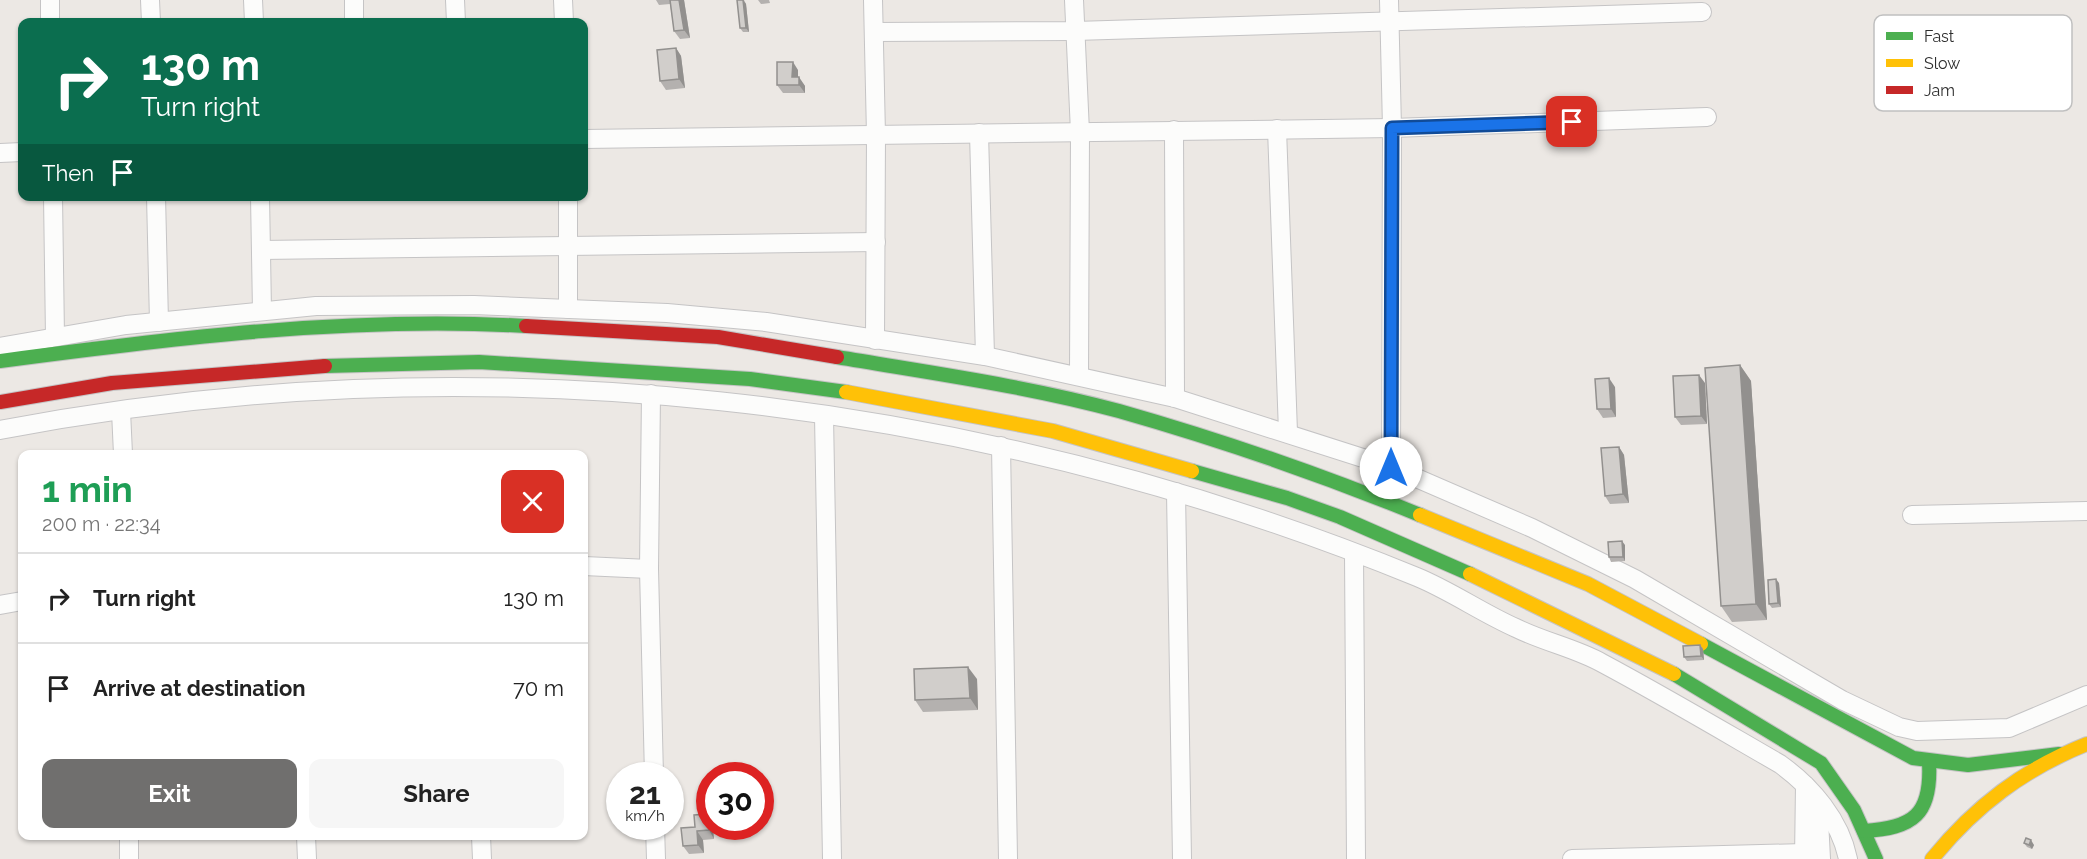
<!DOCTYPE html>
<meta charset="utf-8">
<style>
body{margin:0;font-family:Raleway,sans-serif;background:#f6f6f6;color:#222;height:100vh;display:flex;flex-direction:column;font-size:22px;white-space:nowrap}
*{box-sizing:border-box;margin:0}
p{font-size:20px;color:#767676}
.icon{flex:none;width:33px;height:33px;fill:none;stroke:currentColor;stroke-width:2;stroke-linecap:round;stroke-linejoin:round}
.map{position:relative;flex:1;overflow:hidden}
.drawer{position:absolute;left:18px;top:450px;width:570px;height:390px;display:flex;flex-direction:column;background:#fff;border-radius:12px;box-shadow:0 2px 4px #0004}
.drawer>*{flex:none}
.guide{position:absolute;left:18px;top:18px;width:570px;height:183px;border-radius:12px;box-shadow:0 2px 4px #0004;background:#0b6e4f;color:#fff;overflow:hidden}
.speed{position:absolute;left:606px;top:762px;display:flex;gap:12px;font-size:30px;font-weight:700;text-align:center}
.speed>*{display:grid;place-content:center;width:78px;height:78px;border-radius:50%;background:#fff;box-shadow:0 2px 4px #0004;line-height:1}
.speed small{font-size:15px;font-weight:400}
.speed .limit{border:9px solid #d22;background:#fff;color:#111}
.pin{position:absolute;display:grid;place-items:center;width:51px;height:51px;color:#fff;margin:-26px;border-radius:12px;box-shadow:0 3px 9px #0006}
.me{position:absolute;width:66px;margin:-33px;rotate:0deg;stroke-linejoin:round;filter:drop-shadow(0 0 4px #0008)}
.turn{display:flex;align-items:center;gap:21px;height:126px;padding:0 24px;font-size:27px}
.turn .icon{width:78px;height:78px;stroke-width:2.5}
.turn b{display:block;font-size:42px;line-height:51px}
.then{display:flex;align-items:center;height:57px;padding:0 24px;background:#0003;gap:12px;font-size:22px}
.round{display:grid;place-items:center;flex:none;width:63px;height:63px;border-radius:12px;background:#f6f6f6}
.headline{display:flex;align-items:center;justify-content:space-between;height:102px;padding:0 24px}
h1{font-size:36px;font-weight:700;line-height:45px;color:#1e9e55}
.action{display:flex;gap:12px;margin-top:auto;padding:12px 24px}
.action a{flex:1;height:69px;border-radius:12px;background:#706f6e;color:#fff;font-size:24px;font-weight:700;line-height:69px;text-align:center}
.action a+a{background:#f6f6f6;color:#222}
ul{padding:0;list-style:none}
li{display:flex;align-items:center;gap:18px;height:90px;padding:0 24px;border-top:2px solid #e0e0e0}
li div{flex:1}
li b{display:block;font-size:22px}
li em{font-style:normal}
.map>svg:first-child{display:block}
</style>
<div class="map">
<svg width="2087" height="859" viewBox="0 0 2087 859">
<rect width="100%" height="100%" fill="#ece8e4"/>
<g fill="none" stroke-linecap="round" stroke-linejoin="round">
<defs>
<g id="street">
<polyline points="50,0 50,22"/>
<polyline points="150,0 151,22"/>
<polyline points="253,0 254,22"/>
<polyline points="354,0 354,22"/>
<polyline points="455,0 456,22"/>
<polyline points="563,0 564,22"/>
<polyline points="873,0 876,135 875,340"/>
<polyline points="1074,0 1080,132 1079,375"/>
<polyline points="1389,0 1392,128 1391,467"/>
<polyline points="874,32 1075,31 1702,12"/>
<polyline points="1277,129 1288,432"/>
<polyline points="1174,130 1175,398"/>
<polyline points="979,133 985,356"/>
<polyline points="584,139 1392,128 1707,117"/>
<polyline points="0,153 22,152"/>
<polyline points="53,196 55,337"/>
<polyline points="156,196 159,322"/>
<polyline points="260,196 262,311"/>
<polyline points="261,250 876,242"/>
<polyline points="568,309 568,196"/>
<polyline points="0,347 126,325 316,306 474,305 667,313 766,322 985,356 1175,398 1391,467 1532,528 1635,579 1842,700 1899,727 1917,731 2009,728 2087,695"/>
<polyline points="651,394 649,569 654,776"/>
<polyline points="121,411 123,454"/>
<polyline points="824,416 832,859"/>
<path d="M0,430C473,339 972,395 1417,577C1451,591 1482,613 1516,628C1544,642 1575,648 1602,663C1662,695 1721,730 1780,764C1812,787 1840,820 1848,859"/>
<polyline points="1001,446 1008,859"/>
<polyline points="1176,492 1182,859"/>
<polyline points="1912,515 2087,511"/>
<polyline points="1354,553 1356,859"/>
<polyline points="584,566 649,569"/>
<polyline points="0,605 22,601"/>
<polyline points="1818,800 1821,859"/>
<polyline points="655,826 656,859"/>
<polyline points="129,836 129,859"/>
<polyline points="306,836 307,859"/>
<polyline points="481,836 482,859"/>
<polyline points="1572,859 1804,853"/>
<polyline points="1804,859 1805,785"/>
</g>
<g id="fast">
<path d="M837,357C931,373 1027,386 1119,411C1221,440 1322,475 1420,515"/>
<path d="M0,361C173,338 351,316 526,326"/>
<polyline points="325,366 479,362 750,379 846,392"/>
<polyline points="1192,471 1287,498 1340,517 1470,574"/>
<polyline points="1701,644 1913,758 1968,765 2059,754"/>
<polyline points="1674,674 1821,763 1854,810 1876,859"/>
<path d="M1864,831C1913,828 1932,815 1929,762"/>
</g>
<g id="slow">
<polyline points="846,392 1053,431 1192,471"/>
<polyline points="1420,515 1588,584 1701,644"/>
<polyline points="1470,574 1674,674"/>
<path d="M1932,859C1975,806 2024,769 2087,744"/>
</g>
<g id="jam">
<polyline points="526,326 718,337 837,357"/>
<polyline points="0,402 112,383 325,366"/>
</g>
</defs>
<use href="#street" stroke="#c5c4c5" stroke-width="20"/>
<use href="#fast" stroke="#c5c4c5" stroke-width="16"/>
<use href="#slow" stroke="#c5c4c5" stroke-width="16"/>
<use href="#jam" stroke="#c5c4c5" stroke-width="16"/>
<use href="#street" stroke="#fcfcfb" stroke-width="18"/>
<use href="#fast" stroke="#4caf50" stroke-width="14"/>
<use href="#slow" stroke="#ffc107" stroke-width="14"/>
<use href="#jam" stroke="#c62828" stroke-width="14"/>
</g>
<g fill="#b4b1af">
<polygon points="656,0 684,0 690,38 680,39 674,31 670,4 659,5"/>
<polygon points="738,0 748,0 744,0 746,4 749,32 743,32 740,28"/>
<polygon points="758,0 769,0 770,3 761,4"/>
<polygon points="676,48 681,56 685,88 666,90 660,81"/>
<polygon points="798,70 798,77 805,86 805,93 783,93 777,85"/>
<polygon points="1740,365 1751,381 1767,620 1732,622 1721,606"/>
<polygon points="1705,383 1707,424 1681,425 1675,417"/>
<polygon points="1615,387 1616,417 1603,418 1597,409"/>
<polygon points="1619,447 1624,455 1629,503 1610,504 1605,496"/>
<polygon points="1625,545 1625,561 1611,562 1609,557"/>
<polygon points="1779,583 1781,607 1772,608 1769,604"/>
<polygon points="1700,645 1703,649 1704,660 1687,661 1684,657"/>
<polygon points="977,679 978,710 923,712 915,700"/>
<polygon points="707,814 710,817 710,826 714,839 703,840 704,853 689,854 683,846 695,827"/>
<polygon points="2024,843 2034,845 2032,849 2027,847"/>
</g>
<g fill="#92908e">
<polygon points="679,0 684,0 690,38 684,30"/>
<polygon points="743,0 746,4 749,32 746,28"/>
<polygon points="676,48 681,56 685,88 679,79"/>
<polygon points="793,62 798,70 798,85 792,77"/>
<polygon points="799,77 805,86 805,93 799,85"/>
<polygon points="1740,365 1751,381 1767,620 1756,604"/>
<polygon points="1699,375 1705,383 1707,424 1701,416"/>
<polygon points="1609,378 1615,387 1616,417 1611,409"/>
<polygon points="1619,447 1624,455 1629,503 1623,494"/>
<polygon points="1622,541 1625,545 1625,561 1623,557"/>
<polygon points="1776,579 1779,583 1781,607 1778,603"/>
<polygon points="1700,645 1703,649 1704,660 1701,656"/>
<polygon points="968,667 977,679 978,710 970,698"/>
<polygon points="707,814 710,817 710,826 713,826 714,839 709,830"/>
<polygon points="697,831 703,840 704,853 698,845"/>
<polygon points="2031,840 2034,845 2032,849 2029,845"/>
</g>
<g fill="#d1cecb" stroke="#92908e" stroke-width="1.5">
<polygon points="670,0 679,0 684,30 674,31"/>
<polygon points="737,0 743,0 746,28 740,28"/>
<polygon points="676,48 679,79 660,81 657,50"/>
<polygon points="777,62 793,62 792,77 799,77 799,85 777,85"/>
<polygon points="1740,365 1756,604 1721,606 1705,368"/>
<polygon points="1699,375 1701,416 1675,417 1673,376"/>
<polygon points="1609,378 1611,409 1597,409 1595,379"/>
<polygon points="1619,447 1623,494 1605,496 1601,448"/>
<polygon points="1622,541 1623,557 1609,557 1608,542"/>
<polygon points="1776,579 1778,603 1769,604 1768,580"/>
<polygon points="1700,645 1701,656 1684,657 1683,646"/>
<polygon points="968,667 970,698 915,700 914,669"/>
<polygon points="707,814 709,830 697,831 698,845 683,846 681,828 695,827 694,815"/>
<polygon points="2026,838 2031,840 2029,845 2024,843"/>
</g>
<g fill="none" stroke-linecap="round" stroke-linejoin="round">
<defs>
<polyline id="route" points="1391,468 1392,128 1572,122"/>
</defs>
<use href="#route" stroke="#114b97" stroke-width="15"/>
<use href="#route" stroke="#1a73e8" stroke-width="10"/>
</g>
<rect x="1874" y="15" width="198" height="96" rx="9" fill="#fff" stroke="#c0c0c0" stroke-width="1.5"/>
<rect x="1886" y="32" width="27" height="8" fill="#4caf50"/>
<rect x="1886" y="59" width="27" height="8" fill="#ffc107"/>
<rect x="1886" y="86" width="27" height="8" fill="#c62828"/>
<g font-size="16" fill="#2e2e2e">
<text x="1924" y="42">Fast</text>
<text x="1924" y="69">Slow</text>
<text x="1924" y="96">Jam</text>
</g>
</svg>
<div class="speed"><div>21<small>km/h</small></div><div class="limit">30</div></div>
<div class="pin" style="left:1572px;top:122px;background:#d93025"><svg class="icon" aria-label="arrive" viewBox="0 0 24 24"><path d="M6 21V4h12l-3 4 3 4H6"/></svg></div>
<svg class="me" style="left:1391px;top:468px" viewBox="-20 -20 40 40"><circle r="19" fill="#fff"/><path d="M0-13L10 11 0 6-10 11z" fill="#1a73e8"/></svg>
<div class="guide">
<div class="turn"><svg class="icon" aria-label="right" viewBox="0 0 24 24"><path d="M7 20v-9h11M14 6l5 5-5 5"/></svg><div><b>130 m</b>Turn right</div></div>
<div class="then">Then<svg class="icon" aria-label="arrive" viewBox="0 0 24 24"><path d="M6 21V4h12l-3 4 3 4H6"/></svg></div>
</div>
<section class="drawer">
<div class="headline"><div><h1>1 min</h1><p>200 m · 22:34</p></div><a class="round" style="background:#d93025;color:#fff"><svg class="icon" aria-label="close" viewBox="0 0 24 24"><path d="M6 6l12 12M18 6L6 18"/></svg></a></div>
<ul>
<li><svg class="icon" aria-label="right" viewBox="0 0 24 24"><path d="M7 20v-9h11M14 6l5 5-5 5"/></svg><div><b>Turn right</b></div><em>130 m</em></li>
<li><svg class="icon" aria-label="arrive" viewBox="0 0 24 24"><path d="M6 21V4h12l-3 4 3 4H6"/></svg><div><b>Arrive at destination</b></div><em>70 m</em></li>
</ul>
<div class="action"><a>Exit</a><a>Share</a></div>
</section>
</div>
